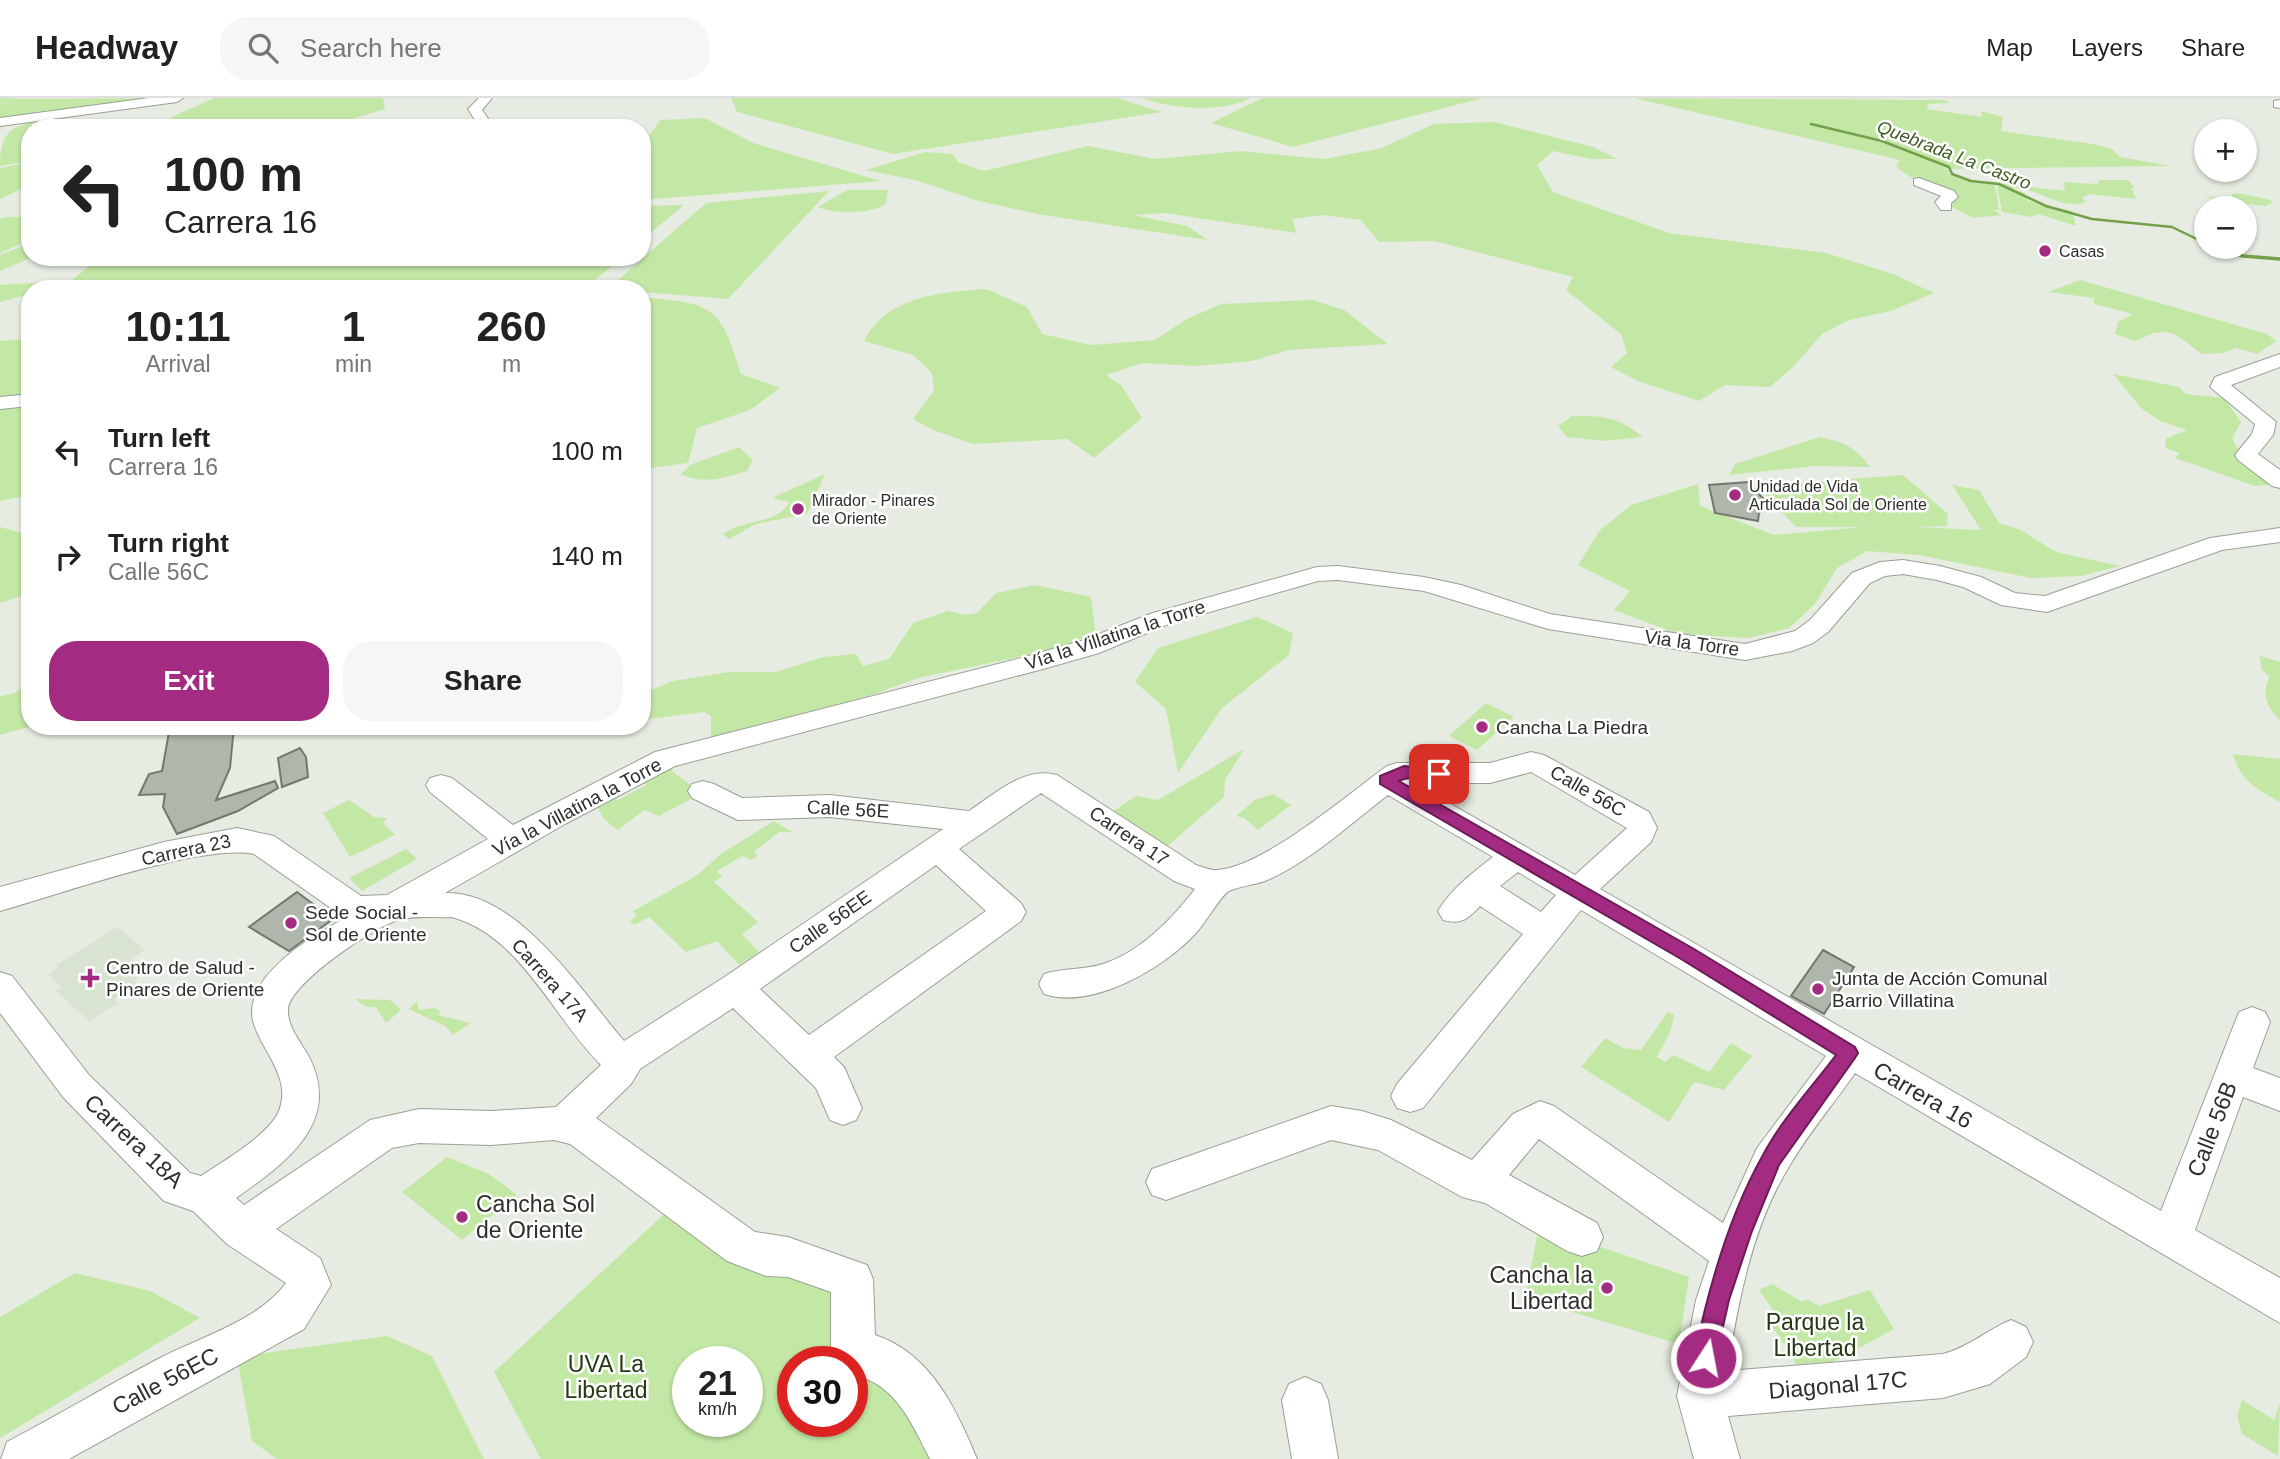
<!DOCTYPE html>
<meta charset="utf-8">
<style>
body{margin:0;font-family:Arial,sans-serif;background:#f6f6f6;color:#222;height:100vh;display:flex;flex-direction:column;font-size:26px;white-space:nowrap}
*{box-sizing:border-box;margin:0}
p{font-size:23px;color:#767676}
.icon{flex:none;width:38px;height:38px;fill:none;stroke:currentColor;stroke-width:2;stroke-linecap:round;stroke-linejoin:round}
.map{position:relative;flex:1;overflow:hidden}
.details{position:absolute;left:21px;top:182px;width:630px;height:455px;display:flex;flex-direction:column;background:#fff;border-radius:28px;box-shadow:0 2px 5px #0004}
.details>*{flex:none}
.hud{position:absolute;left:21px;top:21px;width:630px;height:147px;border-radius:28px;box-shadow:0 2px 5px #0004;background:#fff;color:#222;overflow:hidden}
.buttons{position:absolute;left:2194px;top:21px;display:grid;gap:14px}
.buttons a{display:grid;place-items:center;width:63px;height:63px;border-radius:50%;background:#fff;box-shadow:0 2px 5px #0004;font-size:35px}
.speed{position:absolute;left:672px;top:1248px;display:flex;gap:14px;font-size:35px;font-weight:700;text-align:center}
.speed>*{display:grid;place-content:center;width:91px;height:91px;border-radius:50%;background:#fff;box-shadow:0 2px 5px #0004;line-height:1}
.speed small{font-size:18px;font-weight:400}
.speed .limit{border:10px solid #d22;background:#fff;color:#111}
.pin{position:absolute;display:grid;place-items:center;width:60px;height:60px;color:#fff;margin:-30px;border-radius:14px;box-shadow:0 4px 10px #0006}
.me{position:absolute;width:77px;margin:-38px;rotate:11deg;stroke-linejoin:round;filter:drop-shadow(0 0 5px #0008)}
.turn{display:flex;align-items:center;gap:24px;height:147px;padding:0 28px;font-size:32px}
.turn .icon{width:91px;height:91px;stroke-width:2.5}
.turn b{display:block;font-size:49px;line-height:60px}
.eta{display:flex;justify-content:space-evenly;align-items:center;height:119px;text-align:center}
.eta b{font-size:42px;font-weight:600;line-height:49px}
.cta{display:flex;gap:14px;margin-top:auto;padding:14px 28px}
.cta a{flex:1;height:80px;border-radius:28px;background:#a42b82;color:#fff;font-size:28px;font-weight:600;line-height:80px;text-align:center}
.cta a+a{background:#f6f6f6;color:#222}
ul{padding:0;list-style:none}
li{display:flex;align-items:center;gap:21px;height:105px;padding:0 28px}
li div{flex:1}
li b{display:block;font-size:26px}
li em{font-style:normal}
header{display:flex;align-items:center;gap:42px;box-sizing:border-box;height:98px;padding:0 35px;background:#fff;border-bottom:2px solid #e0e0e0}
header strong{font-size:33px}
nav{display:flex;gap:38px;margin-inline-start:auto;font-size:24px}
.search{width:490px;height:63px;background:#f6f6f6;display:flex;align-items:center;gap:18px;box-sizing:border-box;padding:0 24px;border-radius:28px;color:#767676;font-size:26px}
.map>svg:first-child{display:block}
</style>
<header>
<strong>Headway</strong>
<div class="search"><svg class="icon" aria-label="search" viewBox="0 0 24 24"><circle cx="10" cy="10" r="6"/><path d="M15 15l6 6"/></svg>Search here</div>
<nav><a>Map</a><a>Layers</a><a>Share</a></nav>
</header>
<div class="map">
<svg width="2280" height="1361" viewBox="0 0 2280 1361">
<rect width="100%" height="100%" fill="#e6ece1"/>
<polygon fill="#d9e3d1" points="117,829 145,852 131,861 135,866 129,870 139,879 134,883 138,886 115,901 118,905 89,923 56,893 62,889 48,876 58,870 56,867"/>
<g fill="#c3e8a6" fill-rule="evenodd">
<polygon points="0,0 23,1 177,0 0,21 0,7 8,4 0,6"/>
<polygon points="214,0 383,0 385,11 352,21 345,30 160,30 174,18"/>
<polygon points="731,0 1117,0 1162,14 893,56 737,14"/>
<path d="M1142,0H1250C1224,15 1170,11 1142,0Z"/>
<polygon points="1263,0 1483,0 1293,49 1211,25"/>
<polygon points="1634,0 1946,2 1949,5 1926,6 1929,8 1926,11 1982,19 1981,13 2003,19 2001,33 2093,46 2112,51 2120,59 2171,68 1939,71 1948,72 1949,76 1964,82 1995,87 1999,112 1993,112 2002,117 1974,120 1950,108 1949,104 1900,72 1896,68 1900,62"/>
<polygon points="705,20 753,45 881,83 642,102 642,48 660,22"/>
<path d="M60,21L67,30H30V63L0,68C0,23 23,26 60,21Z"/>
<polygon points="1494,24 1593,49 1617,61 1591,61 1553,53 1537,67 1553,94 1669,135 1826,155 1893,176 1934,195 1891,213 1849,222 1822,236 1793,269 1770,289 1725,287 1699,303 1638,283 1611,269 1627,255 1621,236 1566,192 1573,179 1434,143 1379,144 1361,122 1322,117 1292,121 1297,135 1165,115 1133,117 1187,128 1208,142 1037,116 975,102 919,83 866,72 925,54 953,56 958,64 984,73 1088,48 1155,61 1241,53 1323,61 1379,51 1434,26"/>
<polygon points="30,64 30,87 0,101 0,70"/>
<path d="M2099,82H2128L2135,90H2131L2136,101L2090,96L2082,100L2086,104C2058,113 2041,89 2011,90L2025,95L2028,103L2072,113L2076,128L2038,116L2031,119L2002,114L1997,87H2001L1996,85L2065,93L2063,84L2098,86Z"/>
<path d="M847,92H888L886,106C869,116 836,117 818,109Z"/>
<polygon points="829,93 728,201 642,194 642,191 608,191 706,105"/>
<polygon points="2238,95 2271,102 2272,105 2265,108 2248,106 2251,115 2245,110 2203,98 2231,101 2232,96"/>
<polygon points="684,107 642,142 642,108"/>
<polygon points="6,119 30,119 30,142 0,155 0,121"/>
<polygon points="30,145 32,159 0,173 0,157"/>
<polygon points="101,159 622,159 585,191 137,191 72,182"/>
<polygon points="2080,182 2267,236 2276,243 2257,256 2236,250 2223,255 2202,256 2175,236 2165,234 2154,235 2135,243 2115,236 2118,224 2133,216 2094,206 2094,200 2048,194"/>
<polygon points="48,184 64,189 30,191 30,196 0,204 0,187"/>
<path d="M986,191L1027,209L1042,236L1092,247L1155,242L1185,222L1221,206L1313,202L1344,212L1388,246L1289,252L1252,263L1197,268L1142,265L1106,277L1121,287L1142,320L1094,360L1067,341L973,346L933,332L913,321L934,293L932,275L913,257L864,243C887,198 941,194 986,191Z"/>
<path d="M642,199C714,206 720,207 741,276L780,290L750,312L697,330L688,365L642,371Z"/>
<polygon points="30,241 30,397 0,403 0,243"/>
<path d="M2113,276L2179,289L2186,296L2224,300L2241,324L2232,340C2241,361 2256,369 2268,387L2255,388L2175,360L2180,355L2165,350L2166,341L2187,332L2160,323L2141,310Z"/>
<path d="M1572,318C1605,318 1616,318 1643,339L1604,343L1567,339L1558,328Z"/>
<path d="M1820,339C1843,344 1856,349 1870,369L1814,368L1729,377L1735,366Z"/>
<path d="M739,349L753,362L747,373C724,380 703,387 681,376L690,367Z"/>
<path d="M825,376L807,416L756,426L729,441L723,436C746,420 774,428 790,404L772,400Z"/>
<polygon points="1903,377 1948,416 1947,428 1915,429 1981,432 1952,387 1979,392 1999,425 2021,432 2056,454 2120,468 2081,478 2031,480 1919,457 1867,453 1837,470 1815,506 1789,530 1749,540 1678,536 1614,512 1630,493 1578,467 1600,432 1631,407 1698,386 1700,408 1774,437 1862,429 1796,429 1757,388"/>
<polygon points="0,429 30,437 30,495 0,505"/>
<polygon points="1035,487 1091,499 1095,532 1070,548 918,580 866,599 711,639 711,618 704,614 642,622 642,596 673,583 729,574 776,574 823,559 856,556 863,568 889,561 913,525 948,513 965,517 977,515 996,495"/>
<polygon points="1257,519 1293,535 1289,557 1222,610 1178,675 1166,611 1135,584 1158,550"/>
<path d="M2260,558L2280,564V622C2266,608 2262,598 2269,579L2261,570Z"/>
<polygon points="30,584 30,628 32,628 0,637 0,598 15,595"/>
<polygon points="1486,605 1514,619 1477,652 1449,638"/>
<polygon points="1244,651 1225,682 1224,699 1164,751 1112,714 1136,698 1158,702"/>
<path d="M2233,656L2280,661V704C2257,692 2240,682 2233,656Z"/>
<polygon points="669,668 675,676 702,695 659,718 644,712 618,732 605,722 595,705 607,698 618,702 646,687 639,681"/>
<polygon points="1273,696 1291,707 1258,732 1244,720 1236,718 1255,702"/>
<polygon points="349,702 374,719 387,720 383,725 395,737 350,759 323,715"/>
<polygon points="774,723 792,734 779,734 754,754 758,758 751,762 742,758 717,773 722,778 714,784 758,824 742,836 759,854 739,867 717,843 686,854 649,819 634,827 630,822 637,818 633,813 696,778 721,756"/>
<polygon points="406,751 417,761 362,793 349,780"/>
<polygon points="355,901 390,902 401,912 386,925 376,909 367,909"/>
<polygon points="417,903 419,912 433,910 441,913 438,917 471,925 453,937 445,928 409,911"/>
<polygon points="1668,914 1674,917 1671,932 1657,959 1665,964 1674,957 1709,974 1731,945 1752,958 1724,992 1694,984 1669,1024 1581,969 1605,940 1623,950 1641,952"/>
<polygon points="447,1059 489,1076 517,1097 462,1142 402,1094"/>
<path d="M674,1107L836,1177L871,1260L948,1361H541L494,1274ZM688,1264H747V1323H688ZM793,1264H852V1323H793Z"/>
<polygon points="1539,1128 1689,1179 1679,1246 1525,1200"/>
<polygon points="75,1175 150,1193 200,1220 0,1340 0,1219"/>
<polygon points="1772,1186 1802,1204 1806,1201 1819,1208 1870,1192 1894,1231 1833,1264 1799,1270 1769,1223 1778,1220 1759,1192"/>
<polygon points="387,1238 432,1258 484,1361 277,1361 252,1343 237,1259"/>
<polygon points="2242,1302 2274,1322 2280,1305 2278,1358 2242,1336 2237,1318"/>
</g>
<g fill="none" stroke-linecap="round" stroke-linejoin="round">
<g stroke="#74a04b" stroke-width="2.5">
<polyline points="1811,26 1882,43 1949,69 1952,76 1971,83 1999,86 2046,108 2092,121 2172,129 2207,146"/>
<polyline points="2215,149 2226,152"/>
</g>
<polyline stroke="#74a04b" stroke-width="3.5" points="2220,151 2243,158 2280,161"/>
</g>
<g fill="#afb6ab" stroke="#72786e" stroke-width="2">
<polygon points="1748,384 1769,407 1759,415 1758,423 1715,415 1709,387"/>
<polygon points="195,628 234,628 230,670 216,702 275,683 278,690 238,713 177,736 163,709 165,696 139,697 149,676 162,673 169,634"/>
<polygon points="300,650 306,659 308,679 282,689 278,660"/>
<polygon points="297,794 333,821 289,853 249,829"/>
<polygon points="1823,852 1854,869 1824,916 1791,898"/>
</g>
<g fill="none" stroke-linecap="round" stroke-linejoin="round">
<defs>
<g id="minor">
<polygon points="149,0 183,0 177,4 0,28 0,20"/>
<polygon points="479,0 492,0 482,12 489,22 484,30 470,30 475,22 468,11"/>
<polygon points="2280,2 2280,10 2274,9 2274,3"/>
<polygon points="1919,80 1954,93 1958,99 1951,105 1951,112 1941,112 1935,104 1941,98 1914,87 1914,81"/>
<polygon points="2280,256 2280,269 2231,287 2276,324 2273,337 2258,356 2280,372 2280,390 2272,388 2238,362 2235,357 2252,336 2255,326 2210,289 2215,279"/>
<polygon points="30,296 30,308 0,311 0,299"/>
<path d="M2280,430V444L2222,452L2047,514L2001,507L1963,489L1937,482L1903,476L1885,478L1870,485L1828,534L1813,545L1792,553L1745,562L1548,531L1424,493L1338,482L1318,483L1171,525L1099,555L1043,571L675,668L565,726L445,795C517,792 582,894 624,943L723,880L943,731L830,719L738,722L692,700L688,693L692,686L703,683L714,686L742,700L830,697L969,713C995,696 1024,668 1057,677L1196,767C1203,769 1211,773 1217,772C1264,769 1348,696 1387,668L1397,665H1490L1531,654L1544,657L1649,714L1657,730L1651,744L1600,791L2161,1113L2239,914L2252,909L2265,914L2270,924L2253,970L2280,980V1013L2243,999L2195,1132L2280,1180V1225L1855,975C1833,1007 1806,1038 1787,1072C1751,1132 1738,1206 1727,1273L1943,1256C1969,1249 1987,1232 2011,1222L2026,1229L2033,1244L2026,1259L1990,1286L1943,1300L1728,1318L1740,1361H1694L1677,1298L1696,1202L1709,1163L1539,1041L1509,1077L1597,1125L1603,1139L1597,1153L1582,1158L1567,1153L1485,1105L1462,1099L1378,1052L1331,1042L1166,1102L1152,1097L1146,1084L1152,1071L1331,1008L1362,1013L1391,1022L1472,1062L1513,1016L1540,1003L1554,1008L1723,1125L1757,1050L1826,958L1581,812L1423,1010L1410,1014L1397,1010L1391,998L1397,986L1523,836L1480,808C1468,821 1461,827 1443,822L1438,813C1451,791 1473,774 1493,759L1388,697C1350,726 1310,764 1265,783C1254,787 1240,788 1229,793C1221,797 1205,826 1196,835C1164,870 1093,912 1044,896L1039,886L1044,876C1063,870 1084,872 1103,866C1140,854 1172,821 1195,791L1174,783L1041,695L959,751L1021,805L1026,814L1021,823L834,959L844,969L862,1010L856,1022L843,1027L830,1022L816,990L733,910L640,971L631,986L596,1020L755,1134L788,1139L867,1167L873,1181L875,1237C930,1255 956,1310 977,1361H930C911,1324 896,1286 852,1276V1264H835L831,1254V1194L788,1179L766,1178L727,1163L570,1046L554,1042L491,1047L419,1045L392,1050L276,1131L320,1160L331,1187L304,1231L69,1361H1L7,1344C58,1317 107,1288 158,1261C199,1239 257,1224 286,1185L227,1146L193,1113L164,1103L63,999L0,915V874L12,878L89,977L190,1075L201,1078C222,1064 269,1037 279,1013C287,992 279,975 269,957C263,946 256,935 253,923C243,877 313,838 345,820L254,756C201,745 58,797 0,813V789L164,744L237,730L274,738L361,798L387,797L488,741L430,694L426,687L430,680L441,677L452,680L513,727L655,654L1025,559L1081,543L1153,515L1317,469L1338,468L1424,479L1461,487L1550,516L1745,546L1795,533L1810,522L1852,475L1880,464L1903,462L1940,468L1981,479L2015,495L2045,498L2210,440ZM1531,674L1627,730L1575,777L1414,685H1490ZM936,767L986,813L809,937L760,891ZM1518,774L1556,797L1541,814L1500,788ZM452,819C521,838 554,921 601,967L556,1009L491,1013L419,1011L370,1022L244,1107L236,1100C284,1066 343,1025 309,959C301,944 287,929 288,911C290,885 374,829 398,822C414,817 436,820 452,819Z"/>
<polygon points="1305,1279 1321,1286 1328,1302 1338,1361 1292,1361 1282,1302 1289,1286"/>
</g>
</defs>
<use href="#minor" stroke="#9aa095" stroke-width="2"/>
<use href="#minor" fill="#fff" fill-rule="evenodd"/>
</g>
<path fill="#a42b82" stroke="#6b1c54" stroke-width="2" d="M1404,668L1445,672L1447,676C1436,687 1414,675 1399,683L1694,851L1855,949L1858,955L1855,960L1779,1067L1752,1133L1729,1202L1714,1268L1706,1272L1698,1268L1694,1260C1708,1191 1728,1119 1763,1057C1782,1021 1812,989 1836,957L1681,861L1380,686V678Z"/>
<g fill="#a42b82" stroke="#fff" stroke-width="2.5">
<circle cx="2045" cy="153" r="7"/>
<circle cx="1735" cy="397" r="7"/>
<circle cx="798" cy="411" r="7"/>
<circle cx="1482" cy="629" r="7"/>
<circle cx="291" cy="825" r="7"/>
<path d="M86.5 869.5h7v7h7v7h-7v7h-7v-7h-7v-7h7z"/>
<circle cx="1818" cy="891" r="7"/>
<circle cx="462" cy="1119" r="7"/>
<circle cx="1607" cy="1190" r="7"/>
</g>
<g text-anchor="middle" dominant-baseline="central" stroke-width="5" stroke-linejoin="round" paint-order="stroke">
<g font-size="16" fill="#2d2f2b" stroke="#fff" text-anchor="start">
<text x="2059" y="153">Casas</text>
<text x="1749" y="388">Unidad de Vida<tspan x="1749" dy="18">Articulada Sol de Oriente</tspan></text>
<text x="812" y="402">Mirador - Pinares<tspan x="812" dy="18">de Oriente</tspan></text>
</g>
<g font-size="18" font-style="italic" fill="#3d5b20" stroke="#fff">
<text transform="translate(1954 57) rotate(21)">Quebrada La Castro</text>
</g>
<g font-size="19" fill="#2d2f2b" stroke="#fff">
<text transform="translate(1115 537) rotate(-18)">Vía la Villatina la Torre</text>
<text transform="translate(1692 545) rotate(8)">Via la Torre</text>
<text transform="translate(1588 693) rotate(30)">Calle 56C</text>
<text transform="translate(577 709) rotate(-28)">Vía la Villatina la Torre</text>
<text transform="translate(848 711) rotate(3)">Calle 56E</text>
<text transform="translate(1129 738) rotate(34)">Carrera 17</text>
<text transform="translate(186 752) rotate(-12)">Carrera 23</text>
<text transform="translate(830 824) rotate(-35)">Calle 56EE</text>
<text transform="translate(550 882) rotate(48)">Carrera 17A</text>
</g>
<g font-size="19" fill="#2d2f2b" stroke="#fff" text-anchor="start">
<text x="1496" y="629">Cancha La Piedra</text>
<text x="305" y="814">Sede Social -<tspan x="305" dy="22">Sol de Oriente</tspan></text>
<text x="106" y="869">Centro de Salud -<tspan x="106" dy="22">Pinares de Oriente</tspan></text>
<text x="1832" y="880">Junta de Acción Comunal<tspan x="1832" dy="22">Barrio Villatina</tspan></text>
</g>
<g font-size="23" fill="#2d2f2b" stroke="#fff">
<text transform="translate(1923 997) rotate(30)">Carrera 16</text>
<text transform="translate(2212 1031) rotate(-69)">Calle 56B</text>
<text transform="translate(134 1043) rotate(43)">Carrera 18A</text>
<text transform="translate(165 1283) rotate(-28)">Calle 56EC</text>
<text transform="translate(1838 1287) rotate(-5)">Diagonal 17C</text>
</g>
<g font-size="23" fill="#2d2f2b" stroke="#fff" text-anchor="start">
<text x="476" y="1106">Cancha Sol<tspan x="476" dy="26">de Oriente</tspan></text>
<text x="1593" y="1177" text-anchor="end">Cancha la<tspan x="1593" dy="26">Libertad</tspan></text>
</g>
<g font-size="23" fill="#253814" stroke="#fff">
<text x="1815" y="1224">Parque la<tspan x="1815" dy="26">Libertad</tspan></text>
<text x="606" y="1266">UVA La<tspan x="606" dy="26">Libertad</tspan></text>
</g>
</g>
</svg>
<div class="buttons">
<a>+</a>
<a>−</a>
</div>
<div class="speed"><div>21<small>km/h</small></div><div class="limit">30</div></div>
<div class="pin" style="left:1439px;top:676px;background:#d93025"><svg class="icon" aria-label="arrive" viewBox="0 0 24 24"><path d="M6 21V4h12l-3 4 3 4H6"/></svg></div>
<svg class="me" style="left:1706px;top:1260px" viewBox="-20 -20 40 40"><circle r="17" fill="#a42b82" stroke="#fff" stroke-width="3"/><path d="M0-11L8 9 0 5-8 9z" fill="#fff"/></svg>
<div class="hud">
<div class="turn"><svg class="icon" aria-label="left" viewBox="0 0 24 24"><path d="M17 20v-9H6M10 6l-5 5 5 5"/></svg><div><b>100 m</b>Carrera 16</div></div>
</div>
<section class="details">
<div class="eta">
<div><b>10:11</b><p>Arrival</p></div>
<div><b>1</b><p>min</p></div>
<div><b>260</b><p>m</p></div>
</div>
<ul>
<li><svg class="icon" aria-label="left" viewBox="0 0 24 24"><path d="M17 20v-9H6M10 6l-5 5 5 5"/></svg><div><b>Turn left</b><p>Carrera 16</p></div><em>100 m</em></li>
<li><svg class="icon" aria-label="right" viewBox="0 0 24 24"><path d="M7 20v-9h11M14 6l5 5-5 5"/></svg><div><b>Turn right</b><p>Calle 56C</p></div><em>140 m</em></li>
</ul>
<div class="cta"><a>Exit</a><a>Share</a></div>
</section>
</div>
